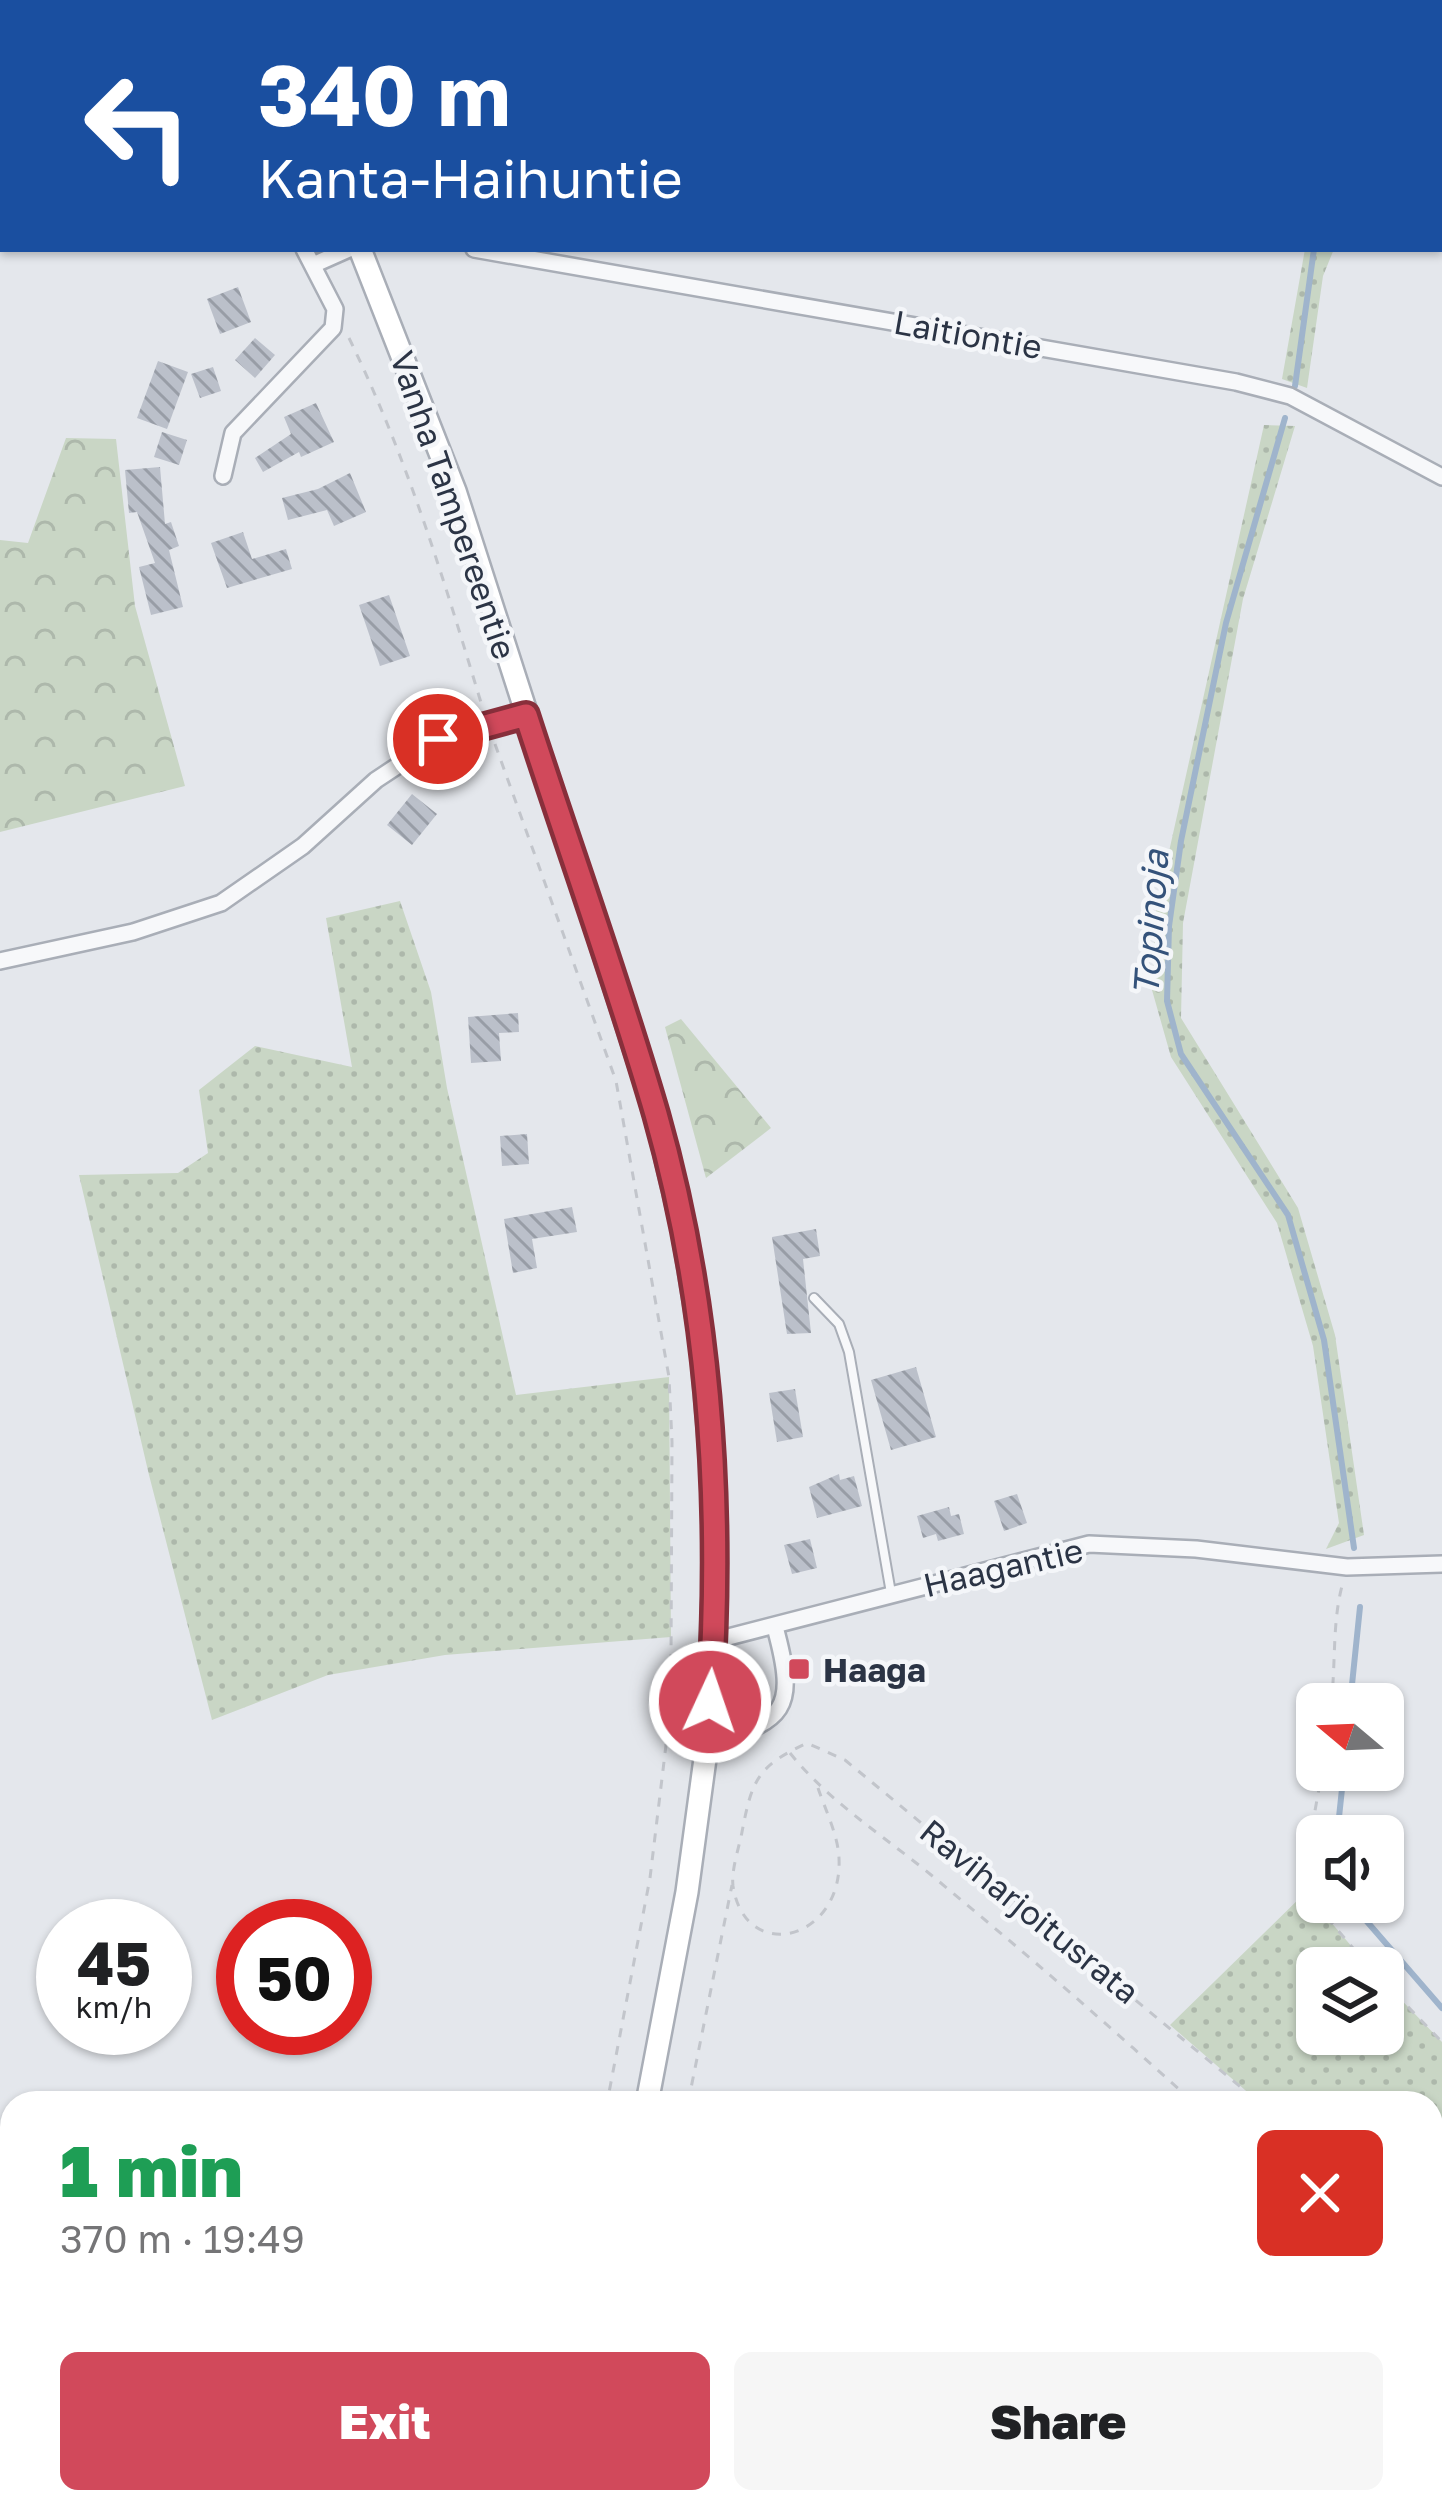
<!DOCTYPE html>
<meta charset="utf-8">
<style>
body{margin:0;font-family:"Golos Text",sans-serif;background:#f6f6f6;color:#202124;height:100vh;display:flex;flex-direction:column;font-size:45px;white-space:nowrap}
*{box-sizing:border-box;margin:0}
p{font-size:39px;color:#757577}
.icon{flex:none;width:66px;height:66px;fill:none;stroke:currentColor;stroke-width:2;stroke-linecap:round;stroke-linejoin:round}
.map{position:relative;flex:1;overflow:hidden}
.sheet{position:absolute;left:0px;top:2091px;width:1443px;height:423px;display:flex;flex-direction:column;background:#fff;border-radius:36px 36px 0 0;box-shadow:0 3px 9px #0004}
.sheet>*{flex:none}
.top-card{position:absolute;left:0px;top:0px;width:1443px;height:252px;box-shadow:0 3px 9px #0004;background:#1a4fa0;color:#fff;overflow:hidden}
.needle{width:78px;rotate:289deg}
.controls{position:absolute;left:1296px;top:1683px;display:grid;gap:24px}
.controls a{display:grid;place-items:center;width:108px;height:108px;border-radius:18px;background:#fff;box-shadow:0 3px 9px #0004;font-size:60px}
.speed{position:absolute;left:36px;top:1899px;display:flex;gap:24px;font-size:60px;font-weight:700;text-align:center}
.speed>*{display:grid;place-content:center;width:156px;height:156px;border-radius:50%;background:#fff;box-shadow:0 3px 9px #0004;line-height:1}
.speed small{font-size:30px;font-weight:400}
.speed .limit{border:18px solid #d22;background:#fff;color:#111}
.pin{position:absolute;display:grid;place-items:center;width:102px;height:102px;color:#fff;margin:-51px;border:6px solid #fff;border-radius:50%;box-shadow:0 3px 12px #0007}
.me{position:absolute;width:132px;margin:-66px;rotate:3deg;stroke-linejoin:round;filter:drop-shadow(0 0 9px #0008)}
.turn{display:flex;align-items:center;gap:42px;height:252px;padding:0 60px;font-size:54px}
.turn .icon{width:156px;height:156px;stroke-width:2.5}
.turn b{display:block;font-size:84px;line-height:102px}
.round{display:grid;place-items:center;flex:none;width:126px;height:126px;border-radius:18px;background:#f6f6f6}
.summary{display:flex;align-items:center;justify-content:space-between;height:204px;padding:0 60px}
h1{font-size:72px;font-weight:800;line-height:90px;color:#1e9e55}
.action{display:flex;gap:24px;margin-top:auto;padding:24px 60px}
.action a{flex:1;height:138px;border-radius:18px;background:#d1495b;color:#fff;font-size:48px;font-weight:800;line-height:138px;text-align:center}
.action a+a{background:#f6f6f6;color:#202124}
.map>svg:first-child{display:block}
</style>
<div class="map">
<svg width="1442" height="2513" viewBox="0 0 1442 2513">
<defs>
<pattern id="grass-dots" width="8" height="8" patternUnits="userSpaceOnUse" patternTransform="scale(3)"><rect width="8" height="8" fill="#c9d6c5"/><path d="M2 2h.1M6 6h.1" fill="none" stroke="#adb8ab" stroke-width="1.8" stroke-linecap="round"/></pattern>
<pattern id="forest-crowns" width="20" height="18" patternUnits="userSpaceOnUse" patternTransform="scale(3)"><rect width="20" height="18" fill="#c9d6c5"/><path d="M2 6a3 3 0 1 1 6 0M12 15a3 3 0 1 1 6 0" fill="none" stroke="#adb8ab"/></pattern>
<pattern id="building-back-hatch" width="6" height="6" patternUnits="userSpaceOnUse" patternTransform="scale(3)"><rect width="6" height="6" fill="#bbc0ca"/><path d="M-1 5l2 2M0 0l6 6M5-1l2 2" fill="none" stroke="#989da6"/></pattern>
</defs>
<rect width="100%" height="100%" fill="#e4e7ec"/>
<g fill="url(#grass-dots)">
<polygon points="1305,249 1334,249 1323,276 1307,388 1282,379"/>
<polygon points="1264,425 1295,426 1243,599 1183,923 1181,1018 1298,1208 1335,1335 1364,1535 1326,1549 1339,1523 1313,1346 1277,1223 1171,1057 1152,990 1156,910"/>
<polygon points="400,901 431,992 447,1088 516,1395 669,1377 671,1637 445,1655 328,1675 212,1720 149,1475 79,1175 178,1173 208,1153 199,1090 255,1046 352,1067 326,918"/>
<polygon points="1311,1887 1324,1914 1370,1968 1317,1968 1317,2034 1383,2034 1383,1981 1442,2042 1442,2259 1431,2250 1431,2103 1260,2103 1170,2025"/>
</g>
<g fill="url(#forest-crowns)">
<polygon points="66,438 116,439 135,606 185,786 0,832 0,540 28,543"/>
<polygon points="681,1019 771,1128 706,1178 665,1027"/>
</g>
<polygon fill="#c9d6c5" points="1431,2319 1442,2328 1442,2513 652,2513 650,2502 1431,2502"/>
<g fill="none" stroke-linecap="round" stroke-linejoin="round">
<g stroke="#9fb4cc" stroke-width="6">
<polyline points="1369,3 1370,0"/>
<polyline points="1295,386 1314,249"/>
<polyline points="1285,418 1226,623 1181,841 1169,926 1167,1001 1181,1054 1288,1215 1324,1340 1354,1548"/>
<polyline points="1350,1704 1360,1607"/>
<polyline points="1337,1836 1344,1770"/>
<polyline points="1350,1902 1442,2008"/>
</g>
</g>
<g fill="url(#building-back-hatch)">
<polygon points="238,287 251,322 220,334 207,299"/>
<polygon points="255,338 275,355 255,378 235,360"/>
<polygon points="158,361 188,372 167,429 137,418"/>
<polygon points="213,367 221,391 200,398 191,374"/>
<polygon points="316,403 334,442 301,457 299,452 263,472 255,458 291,434 284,417"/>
<polygon points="162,432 187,440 179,465 154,457"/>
<polygon points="160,467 165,524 171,522 179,546 169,550 183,607 151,615 139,567 155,563 137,512 129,513 125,470"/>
<polygon points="350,473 366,512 334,526 327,510 288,520 282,498 318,489"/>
<polygon points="243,532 252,559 286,549 292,569 227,588 211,543"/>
<polygon points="389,595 410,656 380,666 359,605"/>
<polygon points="412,794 437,814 412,845 387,825"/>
<polygon points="518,1013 519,1032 499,1033 501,1061 471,1063 468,1017"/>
<polygon points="527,1134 529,1164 502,1166 500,1136"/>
<polygon points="572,1207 577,1232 532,1239 537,1268 513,1273 504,1219"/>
<polygon points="816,1229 820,1256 803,1259 811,1333 787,1334 772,1237"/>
<polygon points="916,1367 936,1437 891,1450 871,1380"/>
<polygon points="795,1389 803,1437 777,1442 769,1393"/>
<polygon points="839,1474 840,1480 854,1476 862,1506 817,1518 809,1487"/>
<polygon points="1017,1494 1027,1523 1004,1531 994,1501"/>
<polygon points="949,1507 951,1516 959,1514 964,1534 938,1541 936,1534 923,1538 917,1516"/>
<polygon points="810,1539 817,1568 792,1574 784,1545"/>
</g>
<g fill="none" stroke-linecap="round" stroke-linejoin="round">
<defs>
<polyline id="service" points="814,1298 839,1324 849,1352 891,1593"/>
<g id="minor">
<polyline points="965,0 980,3"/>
<polyline points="457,3 458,0"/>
<polyline points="1440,127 1442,128"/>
<polyline points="0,169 3,168"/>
<polyline points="474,249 1236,382 1290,396 1442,477"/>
<polyline points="313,265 349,249"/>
<polyline points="223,476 233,433 333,328 335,309 304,249"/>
<polyline points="0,961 133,932 221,903 303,846 376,780 438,739 526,715"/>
<polyline points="713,1641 1089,1544 1196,1549 1347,1567 1442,1564"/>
<path d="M707,1744C785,1721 798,1711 775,1627"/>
<polyline points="369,2502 388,2513"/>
<polyline points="454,2513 461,2502"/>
</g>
<g id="secondary">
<polyline points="223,0 225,3"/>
<polyline points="360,249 455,491 656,1116 682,1227 701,1343 716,1522 707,1744 687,1892 647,2103"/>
<polyline points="561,2513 563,2502"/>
</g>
</defs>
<use href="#service" stroke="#a9aeb7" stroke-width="12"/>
<use href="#minor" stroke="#a9aeb7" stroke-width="20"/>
<use href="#secondary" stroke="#a9aeb7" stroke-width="26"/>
<g stroke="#c2c5cb" stroke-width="3" stroke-dasharray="9 9" stroke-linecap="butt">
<polyline points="172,0 174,3"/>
<path d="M349,338C407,457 444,580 482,706"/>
<polyline points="495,744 616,1081 669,1377 672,1442 671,1659 666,1745 650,1878 607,2103"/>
<path d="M1331,1704C1336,1665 1332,1624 1342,1586"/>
<path d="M790,1753C830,1803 887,1838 936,1879C1024,1952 1110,2026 1194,2103"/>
<path d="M818,1788C825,1809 838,1835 839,1858C843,1941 745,1965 733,1886C731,1870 739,1848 742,1832C752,1779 758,1766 807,1743L845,1760L1260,2103"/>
<path d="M1317,1899C1300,1863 1317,1808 1322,1770"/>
<polyline points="1318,1902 1324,1914 1370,1968"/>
<polyline points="1383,1981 1442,2042"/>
<polyline points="688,2103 732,1885"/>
<polyline points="1431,2250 1442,2259"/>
<polyline points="527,2513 529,2502"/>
<polyline points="606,2513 608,2502"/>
</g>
<use href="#service" stroke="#f7f8fa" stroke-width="8"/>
<use href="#minor" stroke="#f7f8fa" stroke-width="15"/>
<use href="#secondary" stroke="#fff" stroke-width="21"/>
</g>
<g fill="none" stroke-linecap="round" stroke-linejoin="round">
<defs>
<path id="route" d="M438,739L526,715C569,848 617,980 656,1114C710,1304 723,1506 710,1702"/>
</defs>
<use href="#route" stroke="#882f3b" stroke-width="30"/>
<use href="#route" stroke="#d1495b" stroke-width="21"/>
</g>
<rect fill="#d1495b" stroke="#f4f6f9" stroke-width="4.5" x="787" y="1657" width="24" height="24" rx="6"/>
<g text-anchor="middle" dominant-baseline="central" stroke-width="9" stroke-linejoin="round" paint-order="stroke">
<g font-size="33" fill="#2b3445" stroke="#f4f6f9">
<text transform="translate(968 334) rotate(10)">Laitiontie</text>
<text transform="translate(454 505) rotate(71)">Vanha Tampereentie</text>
<text transform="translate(1003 1567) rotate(-13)">Haagantie</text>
<text transform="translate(1030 1911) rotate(39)">Raviharjoitusrata</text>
</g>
<g font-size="33" font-weight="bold" fill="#2b3445" stroke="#f4f6f9" text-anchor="start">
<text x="823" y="1669">Haaga</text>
</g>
<g font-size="36" font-style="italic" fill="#34527a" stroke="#f4f6f9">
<text transform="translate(1150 923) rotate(-86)">Topinoja</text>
</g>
</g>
</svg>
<div class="controls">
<a><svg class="needle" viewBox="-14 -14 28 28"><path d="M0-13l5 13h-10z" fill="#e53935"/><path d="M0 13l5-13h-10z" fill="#757577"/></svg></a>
<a><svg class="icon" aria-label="sound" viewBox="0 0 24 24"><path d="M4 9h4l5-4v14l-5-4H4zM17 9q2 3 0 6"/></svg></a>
<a><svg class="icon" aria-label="layers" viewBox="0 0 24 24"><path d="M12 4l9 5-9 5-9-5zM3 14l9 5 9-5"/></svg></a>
</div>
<div class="speed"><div>45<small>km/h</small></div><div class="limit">50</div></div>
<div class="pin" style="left:438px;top:739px;background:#d93025"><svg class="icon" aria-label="arrive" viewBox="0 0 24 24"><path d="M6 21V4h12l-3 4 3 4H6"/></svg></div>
<svg class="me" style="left:710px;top:1702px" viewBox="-20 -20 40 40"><circle r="17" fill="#d1495b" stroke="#fff" stroke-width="3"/><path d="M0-11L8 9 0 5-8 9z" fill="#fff"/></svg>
<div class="top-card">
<div class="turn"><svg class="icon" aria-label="left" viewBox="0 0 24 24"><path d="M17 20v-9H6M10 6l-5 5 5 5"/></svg><div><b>340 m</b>Kanta-Haihuntie</div></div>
</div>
<section class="sheet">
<div class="summary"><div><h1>1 min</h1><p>370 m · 19:49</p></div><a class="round" style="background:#d93025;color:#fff"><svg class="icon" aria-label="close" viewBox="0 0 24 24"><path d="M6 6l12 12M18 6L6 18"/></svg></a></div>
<div class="action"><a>Exit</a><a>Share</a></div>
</section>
</div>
